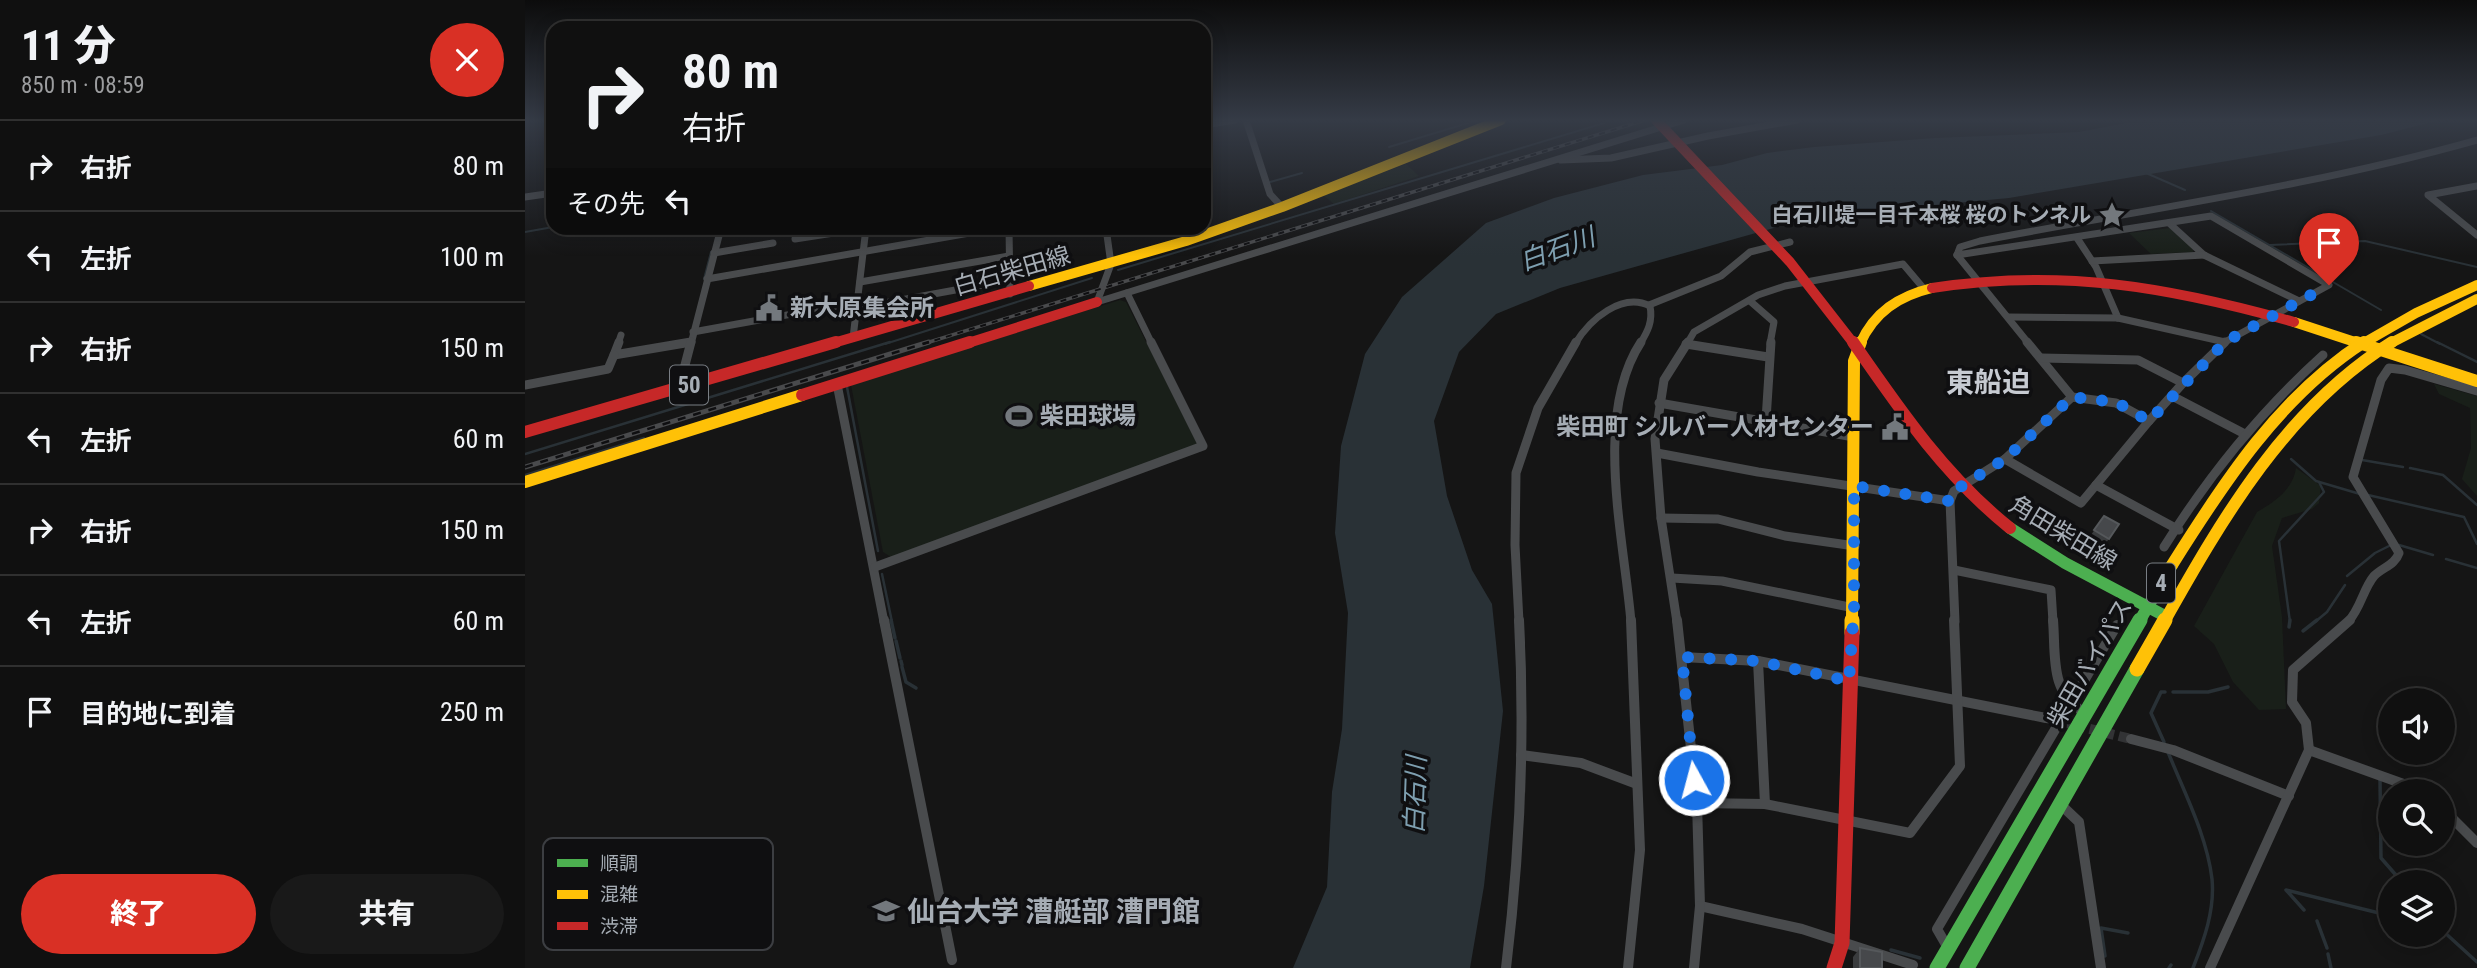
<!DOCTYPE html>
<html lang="ja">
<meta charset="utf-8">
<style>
body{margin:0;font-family:"Roboto Condensed","Noto Sans JP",sans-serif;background:#191919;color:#f1f3f6;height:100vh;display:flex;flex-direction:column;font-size:26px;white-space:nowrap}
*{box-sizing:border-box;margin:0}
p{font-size:23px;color:#9c9d9f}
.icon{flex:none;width:38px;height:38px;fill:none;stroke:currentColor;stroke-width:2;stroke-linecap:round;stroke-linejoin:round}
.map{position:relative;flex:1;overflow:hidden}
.details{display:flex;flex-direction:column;background:#101010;width:525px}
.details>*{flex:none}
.banner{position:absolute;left:21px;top:21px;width:665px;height:214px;border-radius:21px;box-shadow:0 4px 18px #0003,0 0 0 2px #303030;background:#101010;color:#f1f3f6;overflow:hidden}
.buttons{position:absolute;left:1853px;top:688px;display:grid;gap:14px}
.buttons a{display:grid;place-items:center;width:77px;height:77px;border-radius:50%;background:#101010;box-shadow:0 4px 18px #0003,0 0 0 2px #303030;font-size:35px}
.pin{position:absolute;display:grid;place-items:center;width:60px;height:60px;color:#fff;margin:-72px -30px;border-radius:50% 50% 50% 0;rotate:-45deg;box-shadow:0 0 7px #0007}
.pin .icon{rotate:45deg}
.me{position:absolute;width:77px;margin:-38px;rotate:353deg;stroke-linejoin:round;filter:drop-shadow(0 0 5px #0008)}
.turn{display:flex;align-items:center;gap:24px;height:147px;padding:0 21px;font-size:32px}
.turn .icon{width:91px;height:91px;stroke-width:2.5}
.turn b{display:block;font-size:49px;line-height:60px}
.then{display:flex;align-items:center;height:66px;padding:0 21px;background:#0003;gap:14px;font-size:26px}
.round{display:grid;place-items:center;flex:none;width:74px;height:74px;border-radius:37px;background:#191919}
.overview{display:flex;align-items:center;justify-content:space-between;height:119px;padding:0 21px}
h1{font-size:42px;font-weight:800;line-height:52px}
.action{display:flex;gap:14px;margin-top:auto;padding:14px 21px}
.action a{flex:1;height:80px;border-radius:42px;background:#d93025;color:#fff;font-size:28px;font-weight:800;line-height:80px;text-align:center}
.action a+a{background:#191919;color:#f1f3f6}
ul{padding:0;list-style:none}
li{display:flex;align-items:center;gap:21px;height:91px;padding:0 21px;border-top:2px solid #303030}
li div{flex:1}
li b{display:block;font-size:26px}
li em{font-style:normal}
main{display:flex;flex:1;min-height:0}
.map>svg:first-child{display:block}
</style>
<main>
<section class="details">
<div class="overview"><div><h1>11 分</h1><p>850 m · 08:59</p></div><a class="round" style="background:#d93025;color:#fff"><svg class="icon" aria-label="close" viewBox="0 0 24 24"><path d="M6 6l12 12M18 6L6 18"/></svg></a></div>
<ul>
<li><svg class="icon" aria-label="right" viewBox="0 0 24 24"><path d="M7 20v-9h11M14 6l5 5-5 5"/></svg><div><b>右折</b></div><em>80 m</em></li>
<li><svg class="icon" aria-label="left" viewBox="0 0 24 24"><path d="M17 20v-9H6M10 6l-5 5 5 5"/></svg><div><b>左折</b></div><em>100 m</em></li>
<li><svg class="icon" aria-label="right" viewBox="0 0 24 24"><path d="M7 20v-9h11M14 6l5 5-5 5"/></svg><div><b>右折</b></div><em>150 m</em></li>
<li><svg class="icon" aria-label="left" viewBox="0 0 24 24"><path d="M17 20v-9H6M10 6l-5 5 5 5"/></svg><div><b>左折</b></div><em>60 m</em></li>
<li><svg class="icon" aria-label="right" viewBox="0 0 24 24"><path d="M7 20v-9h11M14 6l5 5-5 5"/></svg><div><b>右折</b></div><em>150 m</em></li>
<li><svg class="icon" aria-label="left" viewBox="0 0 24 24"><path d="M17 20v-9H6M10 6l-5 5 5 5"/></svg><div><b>左折</b></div><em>60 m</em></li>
<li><svg class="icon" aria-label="arrive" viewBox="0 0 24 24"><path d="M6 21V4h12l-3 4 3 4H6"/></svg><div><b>目的地に到着</b></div><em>250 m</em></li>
</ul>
<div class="action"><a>終了</a><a>共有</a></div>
</section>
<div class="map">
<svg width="1952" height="968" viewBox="0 0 1952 968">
<rect width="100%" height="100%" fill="#151515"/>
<g fill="#191f19">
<polygon points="881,164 894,176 809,204 798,195"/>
<polygon points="1645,228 1669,249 1668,252 1626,254 1604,233"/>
<polygon points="595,300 601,302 673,445 366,557 358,552 326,385"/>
<polygon points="1909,384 1952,396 1952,496 1937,479 1946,448 1945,408 1914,394"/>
<path d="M1771,468L1796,486L1794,503L1787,509L1757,518L1747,546L1757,617L1761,709L1734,710L1708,682L1689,644L1669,626L1732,512C1750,502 1768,489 1771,468Z"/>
</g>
<polygon fill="#293136" points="1617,120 1915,120 1856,135 1484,198 1291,216 1035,288 971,314 934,352 909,421 922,496 947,570 967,604 978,711 959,886 945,968 768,968 802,887 807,792 817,729 823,613 810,533 816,446 840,354 877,297 961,223 1029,198 1118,175 1197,165 1242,153 1289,147 1410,138 1554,132"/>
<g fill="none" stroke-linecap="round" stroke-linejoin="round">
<g stroke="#293136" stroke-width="2">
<polyline points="864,147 953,120"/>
<polyline points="1621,173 1660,190"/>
<polyline points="745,182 777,173"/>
<polyline points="1686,211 1856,310"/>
<polyline points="0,232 28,227"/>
<polyline points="1745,245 1840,241 1952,267"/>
<polyline points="593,270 1089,120"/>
<polyline points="179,279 186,252"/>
<polyline points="1896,334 1915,344"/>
<polyline points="360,344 567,278"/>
</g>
<g stroke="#293136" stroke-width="2.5">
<polyline points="1912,342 1952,362"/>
<polyline points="322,387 353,551"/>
<polyline points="0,454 365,342"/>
<polyline points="1766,459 1791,481 1835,494"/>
<polyline points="1837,460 1878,467"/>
<polyline points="1885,468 1918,475 1952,505"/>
<polyline points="0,475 119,438"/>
<polyline points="1843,495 1939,517 1952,544"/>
<polyline points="1874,545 1908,555"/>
<polyline points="1921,559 1952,568"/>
<polyline points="357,574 367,622"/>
<polyline points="1822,576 1850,553 1866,545"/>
<polyline points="1765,622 1754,541 1799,492 1794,482"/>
<polyline points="1790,622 1802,612 1820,585"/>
</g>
<g stroke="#293136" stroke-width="3.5">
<polyline points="366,620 370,638"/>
<polyline points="1764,627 1765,620"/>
<polyline points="1778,631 1792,620"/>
<polyline points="371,641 375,658"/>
<polyline points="376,661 377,665"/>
<polyline points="377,667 381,682 391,688"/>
<polyline points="1648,692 1683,692 1703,687"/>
<polyline points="1639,742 1626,713 1636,692 1640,692"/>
<path d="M1643,752C1659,792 1682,836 1687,879C1690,910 1679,940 1668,968"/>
<polyline points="1855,780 1856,858 1877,882"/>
<polyline points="1779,910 1761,890 1866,916"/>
<polyline points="1792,921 1802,948"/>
<polyline points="1918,931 1952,962"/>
<polyline points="1366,950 1395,958"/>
<polyline points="1803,954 1806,968"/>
<polyline points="1580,956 1576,928 1603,933"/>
<polyline points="1644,968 1646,965"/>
</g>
<polyline stroke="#323335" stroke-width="10" stroke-dasharray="10 5" stroke-linecap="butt" points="1521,718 1606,739"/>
<g stroke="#494b4d" stroke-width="7">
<polyline points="721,120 745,194 757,207"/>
<polyline points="679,125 710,120"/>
<polyline points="1036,160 1086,158 1183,136 1272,120"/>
<polyline points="1952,186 1903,195 1952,235"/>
<polyline points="0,197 28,193"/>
<polyline points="1644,223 1679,255 1774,301"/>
<polyline points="484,228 485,294"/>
<polyline points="1552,238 1571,267 1593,318"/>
<polyline points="270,239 341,228"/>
<polyline points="189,253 248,243"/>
<polyline points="1432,255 1686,216 1804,285 1700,342 1593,318 1483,317"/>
<path d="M1432,255L1435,247L1455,241C1621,209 1789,186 1952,140"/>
<polyline points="1432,255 1504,344"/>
<polyline points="1567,261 1679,255"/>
<polyline points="182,279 473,228"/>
<polyline points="335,282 484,256"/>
<polyline points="602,293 627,344"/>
<polyline points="1225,301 1249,322 1245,344"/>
<polyline points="572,302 1159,120"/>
<polyline points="572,302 586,264 581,228"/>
<polyline points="1124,305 1196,276 1225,252 1265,242"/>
<polyline points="332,308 485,280"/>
<polyline points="168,332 333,302"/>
<polyline points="328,338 341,228"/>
<polyline points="93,344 96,335"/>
<polyline points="156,344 166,342"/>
<polyline points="166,344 196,228"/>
<path d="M1050,344C1065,319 1097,292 1125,306C1128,321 1123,331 1115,344"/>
<polyline points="1162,344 1169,332 1233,295 1260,286 1378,264 1400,290"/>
</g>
<g stroke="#494b4d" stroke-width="9">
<polyline points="94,342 89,355 166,342"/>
<polyline points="1502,342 1547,397 1480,459 1556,503 1624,421"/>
<polyline points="1161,344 1243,357"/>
<polyline points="1516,358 1613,360 1658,383 1700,342"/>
<polyline points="312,384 359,622"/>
<polyline points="0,385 83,369 89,355"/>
<polyline points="154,388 166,342"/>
<polyline points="1647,396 1718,433"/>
<polyline points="1547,397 1591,403 1624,421 1658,383"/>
<polyline points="1134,403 1329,437"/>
<polyline points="1241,420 1246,342"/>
<polyline points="1132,453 1233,472 1425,501"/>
<polyline points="1571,485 1654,530"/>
<polyline points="1136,518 1193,519 1260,536 1330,546"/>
<path d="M1639,547C1684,475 1735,412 1798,355"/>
<polyline points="350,567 678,446 626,342"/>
<polyline points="1429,570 1526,590 1528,622"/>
<polyline points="1147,578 1197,581 1329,608"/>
<polyline points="994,622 990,545 991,473 1013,408 1051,342"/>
<path d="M1106,622C1099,538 1068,415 1116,342"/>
<polyline points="1152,622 1136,518 1130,439 1139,380 1163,342"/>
<polyline points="1430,622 1425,501 1429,491 1480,459"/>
<path d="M1823,622C1836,608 1838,589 1849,576C1858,567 1870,565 1874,553L1828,477L1856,380L1864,368L1880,370L1952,391"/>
</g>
<g stroke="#494b4d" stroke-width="10">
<polyline points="359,620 427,960"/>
<polyline points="1152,620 1172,803 1175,906 1277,929 1388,965"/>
<path d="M1528,620C1531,657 1524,692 1560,713"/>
<polyline points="1157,657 1233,661 1521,718"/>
<polyline points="1233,661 1240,804"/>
<polyline points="1606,739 1648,750 1764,796"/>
<polyline points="1784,750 1898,791"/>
<polyline points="996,755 1056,763 1112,784"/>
<polyline points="1172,803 1240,804 1385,833 1435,766 1429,620"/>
<polyline points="1535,804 1554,822 1576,968"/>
<polyline points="1918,809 1952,843"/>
<polyline points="1423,948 1412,929 1592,625"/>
<path d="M981,968C995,853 1000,735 994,620"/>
<polyline points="1103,968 1115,850 1106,620"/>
<polyline points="1169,968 1175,906"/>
<polyline points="1685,968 1784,750 1781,723 1767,702 1768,670 1825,620"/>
</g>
<g stroke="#4caf50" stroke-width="12">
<polyline points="1485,528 1540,563 1640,616"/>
<polyline points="1614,622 1647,565"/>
</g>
<g stroke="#4caf50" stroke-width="15">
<polyline points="1412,968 1615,620"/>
<polyline points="1442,968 1612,669"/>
</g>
<g stroke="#ffc107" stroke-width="10">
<polyline points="504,286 661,241 757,207 976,120"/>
<polyline points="1769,322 1836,344"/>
<path d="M1335,344C1349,312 1374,296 1407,288"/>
<polyline points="1837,344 1891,313 1952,285"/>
<polyline points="1864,344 1952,299"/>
</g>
<g stroke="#ffc107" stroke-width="12">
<polyline points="1831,342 1952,381"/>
<polyline points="0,482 277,395"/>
<path d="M1647,565C1699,482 1755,396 1839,342"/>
<polyline points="1327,622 1329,361 1336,342"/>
<path d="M1639,622C1698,517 1762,407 1867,342"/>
</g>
<g stroke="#ffc107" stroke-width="15">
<polyline points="1327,633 1327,620"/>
<polyline points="1612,669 1640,620"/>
</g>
<g stroke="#c62828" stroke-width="10">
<polyline points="1131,120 1265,262 1329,344"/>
<path d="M1407,288C1537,268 1644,287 1769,322"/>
<polyline points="305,344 504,286"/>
<polyline points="440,344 572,302"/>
</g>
<g stroke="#c62828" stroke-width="12">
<path d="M1328,342C1375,410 1420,476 1485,528"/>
<polyline points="277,395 445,342"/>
<polyline points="0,432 311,342"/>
</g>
<polyline stroke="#c62828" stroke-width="15" points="1309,968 1317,943 1327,633"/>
<defs>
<polyline id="rail-far1" points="398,344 1120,120"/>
<polyline id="rail" points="0,467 404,342"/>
</defs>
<use href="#rail-far1" stroke="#494a4c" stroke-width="3.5"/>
<use href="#rail" stroke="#494a4c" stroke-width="5"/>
<use href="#rail-far1" stroke="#0f0f11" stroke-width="2" stroke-dasharray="6" stroke-linecap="butt"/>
<use href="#rail" stroke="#0f0f11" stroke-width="2.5" stroke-dasharray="8" stroke-linecap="butt"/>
</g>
<g fill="#3a3c3e">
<polygon points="1579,516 1594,524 1581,543 1566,535"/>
<polygon points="1335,948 1357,968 1328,968 1328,957"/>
</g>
<g fill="#46484b" stroke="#55585b" stroke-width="2">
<polygon points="1579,516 1594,524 1584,539 1569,530"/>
<polygon points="1335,948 1357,952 1357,968 1335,968"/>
</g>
<linearGradient id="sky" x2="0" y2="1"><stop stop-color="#0c0c0c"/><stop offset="0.47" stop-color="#353b46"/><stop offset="1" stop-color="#353b46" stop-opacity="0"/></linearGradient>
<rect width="1952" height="256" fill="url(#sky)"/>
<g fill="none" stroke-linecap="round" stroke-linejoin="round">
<polyline stroke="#1a73e8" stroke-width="12" stroke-dasharray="0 21.6" points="1169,780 1157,657 1233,661 1324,681 1329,608 1329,486 1425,501 1429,491 1480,459 1547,397 1591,402 1624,421 1700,342 1804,285"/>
</g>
<defs>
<symbol id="sight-bare" viewBox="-9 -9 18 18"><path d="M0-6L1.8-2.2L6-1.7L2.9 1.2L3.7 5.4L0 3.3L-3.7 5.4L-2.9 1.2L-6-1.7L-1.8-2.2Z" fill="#73787d" stroke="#0f0f11" stroke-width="2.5" paint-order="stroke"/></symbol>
<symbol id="civic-bare" viewBox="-9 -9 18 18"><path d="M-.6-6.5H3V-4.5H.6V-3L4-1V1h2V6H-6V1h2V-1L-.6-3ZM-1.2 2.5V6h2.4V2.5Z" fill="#73787d" stroke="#0f0f11" stroke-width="2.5" paint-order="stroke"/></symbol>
<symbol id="stadium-bare" viewBox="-9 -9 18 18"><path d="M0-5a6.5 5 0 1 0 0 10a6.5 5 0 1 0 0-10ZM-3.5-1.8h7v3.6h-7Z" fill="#73787d" stroke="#0f0f11" stroke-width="2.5" paint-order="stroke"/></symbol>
<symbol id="university-bare" viewBox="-9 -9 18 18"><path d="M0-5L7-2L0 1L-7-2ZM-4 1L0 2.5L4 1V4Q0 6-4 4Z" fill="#73787d" stroke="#0f0f11" stroke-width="2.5" paint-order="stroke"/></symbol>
</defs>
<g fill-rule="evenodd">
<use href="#sight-bare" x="1568" y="196" width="38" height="38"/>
<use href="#civic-bare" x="225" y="289" width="38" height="38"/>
<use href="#stadium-bare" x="475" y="397" width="38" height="38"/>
<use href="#civic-bare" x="1351" y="408" width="38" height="38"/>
<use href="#university-bare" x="342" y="892" width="38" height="38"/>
</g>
<g text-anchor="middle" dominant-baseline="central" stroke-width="7" stroke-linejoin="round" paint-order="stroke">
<g font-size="21" font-weight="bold" fill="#a6adb5" stroke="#0f0f11" text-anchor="end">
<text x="1566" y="215">白石川堤一目千本桜 桜のトンネル</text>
</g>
<g fill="#0f0f11" stroke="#797e84" stroke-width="2">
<rect x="145" y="365.5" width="38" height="39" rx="5"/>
<rect x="1622" y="563.5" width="28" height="39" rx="5"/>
</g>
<g font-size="23" font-weight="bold" fill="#a6adb5">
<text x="164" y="385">50</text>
<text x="1636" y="583">4</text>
</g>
<g font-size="24" fill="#a6adb5" stroke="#0f0f11">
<text transform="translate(487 271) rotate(-16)">白石柴田線</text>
<text transform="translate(1538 533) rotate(31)">角田柴田線</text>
<text transform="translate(1565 663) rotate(-60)">柴田バイパス</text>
</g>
<g font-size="24" font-weight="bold" fill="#a6adb5" stroke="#0f0f11" text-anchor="start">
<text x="265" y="308">新大原集会所</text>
<text x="515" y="416">柴田球場</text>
<text x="1349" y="427" text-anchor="end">柴田町 シルバー人材センター</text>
</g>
<g font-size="26" font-style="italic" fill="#7e9fb0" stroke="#0f0f11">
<text transform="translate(1032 249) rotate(-20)">白石川</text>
<text transform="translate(890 795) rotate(-88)">白石川</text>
</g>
<g font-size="28" font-weight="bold" fill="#c7cbd2" stroke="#0f0f11">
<text x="1463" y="382">東船迫</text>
</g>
<g font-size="28" font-weight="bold" fill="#a6adb5" stroke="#0f0f11" text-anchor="start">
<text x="382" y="911">仙台大学 漕艇部 漕門館</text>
</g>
</g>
<rect x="18" y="838" width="230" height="112" rx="10" fill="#0f0f11" stroke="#3c3e42" stroke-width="2"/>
<rect x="32" y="859" width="31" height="8" fill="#4caf50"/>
<rect x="32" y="890" width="31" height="9" fill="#ffc107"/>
<rect x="32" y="922" width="31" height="8" fill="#c62828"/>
<g font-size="19" fill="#a6adb5">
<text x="75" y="870">順調</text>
<text x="75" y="901">混雑</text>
<text x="75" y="933">渋滞</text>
</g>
</svg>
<div class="buttons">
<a><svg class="icon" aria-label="sound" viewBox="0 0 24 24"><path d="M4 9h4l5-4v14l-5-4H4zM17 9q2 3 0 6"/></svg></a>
<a><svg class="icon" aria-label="search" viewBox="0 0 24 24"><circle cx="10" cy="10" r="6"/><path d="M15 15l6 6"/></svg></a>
<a><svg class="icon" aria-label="layers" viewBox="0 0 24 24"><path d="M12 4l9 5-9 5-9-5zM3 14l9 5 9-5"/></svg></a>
</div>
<div class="pin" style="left:1804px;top:285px;background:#d93025"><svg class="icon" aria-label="arrive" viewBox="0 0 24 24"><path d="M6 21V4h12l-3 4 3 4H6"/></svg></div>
<svg class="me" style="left:1169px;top:780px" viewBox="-20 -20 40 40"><circle r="17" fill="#1a73e8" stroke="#fff" stroke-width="3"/><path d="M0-11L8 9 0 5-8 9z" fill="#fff"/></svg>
<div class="banner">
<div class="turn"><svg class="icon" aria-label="right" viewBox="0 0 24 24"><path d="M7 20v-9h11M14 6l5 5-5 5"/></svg><div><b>80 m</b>右折</div></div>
<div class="then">その先<svg class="icon" aria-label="left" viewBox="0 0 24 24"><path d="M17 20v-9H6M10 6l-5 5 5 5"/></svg></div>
</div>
</div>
</main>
